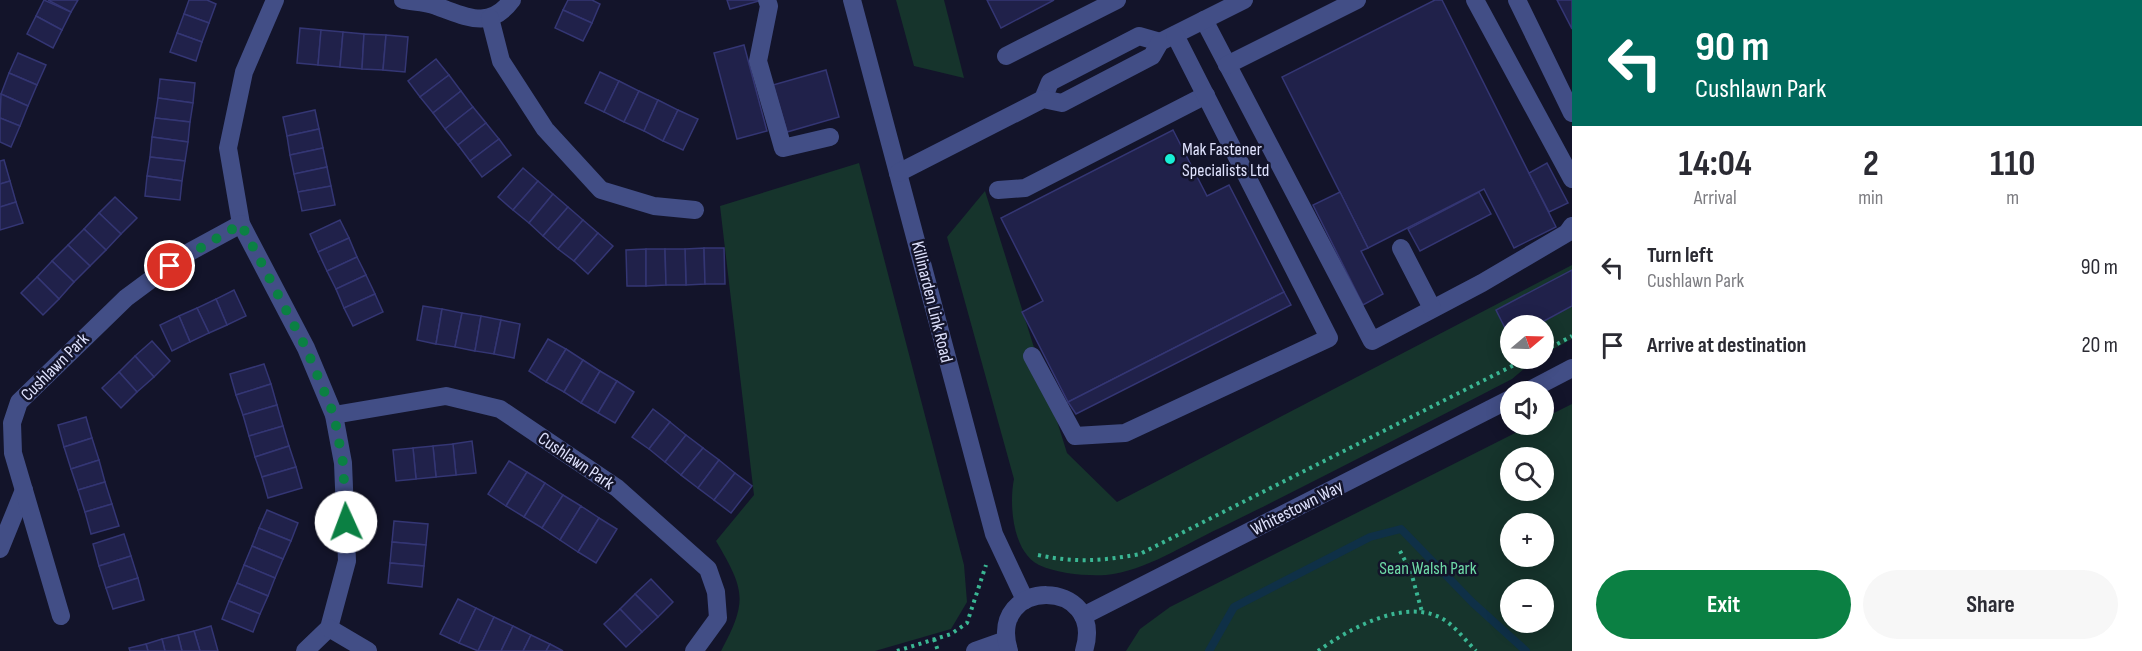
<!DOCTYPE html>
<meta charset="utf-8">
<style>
body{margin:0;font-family:"Sofia Sans Condensed",sans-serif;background:#f7f7f7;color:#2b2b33;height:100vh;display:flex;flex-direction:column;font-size:22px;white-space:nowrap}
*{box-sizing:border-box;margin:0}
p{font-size:20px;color:#7c7c81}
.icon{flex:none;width:33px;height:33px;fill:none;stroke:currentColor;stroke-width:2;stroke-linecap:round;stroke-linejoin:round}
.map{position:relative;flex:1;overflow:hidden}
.panel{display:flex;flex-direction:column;background:#fff;width:570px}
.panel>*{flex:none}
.guide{background:#00695c;color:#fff;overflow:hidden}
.needle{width:39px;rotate:71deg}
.fabs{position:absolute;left:1500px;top:315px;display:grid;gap:12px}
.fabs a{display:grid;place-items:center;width:54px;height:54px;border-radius:50%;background:#fff;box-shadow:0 3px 15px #0003;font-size:30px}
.pin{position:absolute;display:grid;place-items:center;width:51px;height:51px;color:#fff;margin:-26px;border:3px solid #fff;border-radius:50%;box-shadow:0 2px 6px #0007}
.me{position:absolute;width:66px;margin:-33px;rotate:358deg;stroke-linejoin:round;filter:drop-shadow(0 0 4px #0008)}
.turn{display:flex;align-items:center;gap:21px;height:126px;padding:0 24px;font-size:27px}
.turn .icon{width:78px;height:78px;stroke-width:2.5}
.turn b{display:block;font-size:42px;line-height:51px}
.eta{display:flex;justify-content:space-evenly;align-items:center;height:102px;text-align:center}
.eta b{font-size:36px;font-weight:700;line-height:42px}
.cta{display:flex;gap:12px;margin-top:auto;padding:12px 24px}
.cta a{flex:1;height:69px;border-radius:36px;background:#0b8043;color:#fff;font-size:24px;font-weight:700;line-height:69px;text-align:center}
.cta a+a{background:#f7f7f7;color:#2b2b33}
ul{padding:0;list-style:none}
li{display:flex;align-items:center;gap:18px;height:78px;padding:0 24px}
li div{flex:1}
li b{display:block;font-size:22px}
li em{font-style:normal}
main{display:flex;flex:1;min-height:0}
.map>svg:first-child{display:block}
</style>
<main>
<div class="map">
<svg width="1572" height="651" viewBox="0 0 1572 651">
<rect width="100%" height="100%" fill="#13142a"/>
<g fill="#16342c" fill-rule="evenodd">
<polygon points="896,0 944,0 964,78 914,66"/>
<path d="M859,163L964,565L967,602L951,629L875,651H721C748,601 745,590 716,541L754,495L720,206Z"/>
<path d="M985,191L1067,453L1117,502L1572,265V339L1544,354V326H1510V358L1536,359L1512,379C1415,429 1318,480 1220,528C1185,544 1146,571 1106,575C1085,576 1059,574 1039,565C1012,552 1009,503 1014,479L947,237Z"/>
<path d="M1572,404V651H1126L1140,629L1170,607L1531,425L1544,424V418ZM1510,458H1544V490H1510ZM1510,524H1544V556H1510ZM1510,590H1544V622H1510Z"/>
</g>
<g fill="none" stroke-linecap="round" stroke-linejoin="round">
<polyline stroke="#0f3047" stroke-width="8" points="1209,651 1234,607 1370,537 1401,529 1473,603 1526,651"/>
</g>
<g fill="#20214a" stroke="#343674" stroke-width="1.5">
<polygon points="44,0 71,12 62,30 36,16"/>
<polygon points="48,0 78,0 71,12"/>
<polygon points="189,0 207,0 216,4 209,23 184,14"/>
<polygon points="568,0 592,0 600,4 592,23 563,10"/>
<polygon points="727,0 759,0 759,1 730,9"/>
<polygon points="987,0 1054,0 1001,28"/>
<polygon points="1435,0 1442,0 1556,227 1514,248 1484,189 1368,248 1282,77"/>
<polygon points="1557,0 1572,0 1572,29"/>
<polygon points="563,10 592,23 583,41 555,28"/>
<polygon points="184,14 209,23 202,42 177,33"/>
<polygon points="36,16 62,30 53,48 27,34"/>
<polygon points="300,28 321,30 318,65 297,63"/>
<polygon points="321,30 343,32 340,67 318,65"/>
<polygon points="343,32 364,34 362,69 340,67"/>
<polygon points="177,33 202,42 196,61 170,52"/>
<polygon points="364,34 386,35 383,70 362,69"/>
<polygon points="386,35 408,37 405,72 383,70"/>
<polygon points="744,45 767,131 737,139 714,53"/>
<polygon points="18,53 46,65 37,85 9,73"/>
<polygon points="436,59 449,75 420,97 408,81"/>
<polygon points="826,70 839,117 787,132 773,85"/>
<polygon points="600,72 619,81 604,112 585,103"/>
<polygon points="9,73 37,85 28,106 1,94"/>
<polygon points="449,75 461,91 433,113 420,97"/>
<polygon points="160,79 195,83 193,103 158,98"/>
<polygon points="619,81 639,91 624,122 604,112"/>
<polygon points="461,91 473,107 445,129 433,113"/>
<polygon points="639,91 658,100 644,131 624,122"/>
<polygon points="1,94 28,106 20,126 0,118"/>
<polygon points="158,98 193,103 190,122 155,118"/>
<polygon points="658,100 678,110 663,141 644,131"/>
<polygon points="473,107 486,123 458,145 445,129"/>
<polygon points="315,110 319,129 287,136 283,117"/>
<polygon points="678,110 698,119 683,150 663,141"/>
<polygon points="0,118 20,126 11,147 0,142"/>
<polygon points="155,118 190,122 188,142 152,137"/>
<polygon points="486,123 499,139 470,161 458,145"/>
<polygon points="319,129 323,148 290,155 287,136"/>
<polygon points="1173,130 1207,196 1229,185 1284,292 1068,402 1022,312 1043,301 1001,218"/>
<polygon points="152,137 188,142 185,161 150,157"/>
<polygon points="499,139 511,155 482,177 470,161"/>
<polygon points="323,148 327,167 294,174 290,155"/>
<polygon points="150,157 185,161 182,181 147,176"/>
<polygon points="4,160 10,181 0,184 0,161"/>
<polygon points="1547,163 1568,203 1549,212 1529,173"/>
<polygon points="327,167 331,186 298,192 294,174"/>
<polygon points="523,168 538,181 513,210 498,197"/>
<polygon points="147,176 182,181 180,200 145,196"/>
<polygon points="10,181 16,202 0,207 0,184"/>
<polygon points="538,181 553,194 529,223 513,210"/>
<polygon points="331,186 335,205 302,211 298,192"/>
<polygon points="1340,192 1368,248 1361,251 1383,294 1363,305 1313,205"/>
<polygon points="1479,192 1491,214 1420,251 1408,229"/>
<polygon points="553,194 568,207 543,236 529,223"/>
<polygon points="115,197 137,218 121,234 99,213"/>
<polygon points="16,202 23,223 0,230 0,207"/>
<polygon points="568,207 583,220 558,249 543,236"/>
<polygon points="99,213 121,234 106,250 84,229"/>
<polygon points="340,220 349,238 318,252 310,234"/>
<polygon points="583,220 598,233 574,261 558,249"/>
<polygon points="84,229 106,250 90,266 68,245"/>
<polygon points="598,233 613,246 588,274 574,261"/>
<polygon points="349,238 357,257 327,271 318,252"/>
<polygon points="68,245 90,266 74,282 52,261"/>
<polygon points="704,248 705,284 686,285 685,249"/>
<polygon points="704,248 724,248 725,284 705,284"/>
<polygon points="646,249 646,286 627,286 626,250"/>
<polygon points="646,249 665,249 666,285 646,286"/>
<polygon points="665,249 685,249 686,285 666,285"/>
<polygon points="357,257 366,275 336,289 327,271"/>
<polygon points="52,261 74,282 59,299 37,277"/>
<polygon points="1572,270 1572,306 1535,326 1510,326 1510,338 1496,310"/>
<polygon points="366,275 375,294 344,308 336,289"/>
<polygon points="37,277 59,299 43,315 21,293"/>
<polygon points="234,290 246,316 227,325 216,299"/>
<polygon points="1284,292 1291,305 1076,414 1068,402"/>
<polygon points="375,294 383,312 353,326 344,308"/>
<polygon points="216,299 227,325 209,333 197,308"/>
<polygon points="423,306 442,309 436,344 417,340"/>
<polygon points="197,308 209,333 190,342 179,316"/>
<polygon points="442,309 462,313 455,347 436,344"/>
<polygon points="462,313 481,316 475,351 455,347"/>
<polygon points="179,316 190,342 172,351 160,325"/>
<polygon points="481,316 501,320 494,354 475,351"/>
<polygon points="501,320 520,324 514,358 494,354"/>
<polygon points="548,339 566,349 546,382 529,371"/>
<polygon points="152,341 170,361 154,377 135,356"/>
<polygon points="566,349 583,360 564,392 546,382"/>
<polygon points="135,356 154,377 137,392 119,372"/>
<polygon points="583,360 600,371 581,403 564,392"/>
<polygon points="264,364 271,384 236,395 230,374"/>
<polygon points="600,371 617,381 598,413 581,403"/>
<polygon points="119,372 137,392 121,408 102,388"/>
<polygon points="617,381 634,392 615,423 598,413"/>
<polygon points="271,384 277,405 243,415 236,395"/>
<polygon points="277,405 283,426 249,436 243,415"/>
<polygon points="653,409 670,422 649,449 632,437"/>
<polygon points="86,417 92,438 64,447 58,425"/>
<polygon points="670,422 686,435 665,462 649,449"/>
<polygon points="283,426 289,446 255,457 249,436"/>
<polygon points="686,435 703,448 681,475 665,462"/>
<polygon points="92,438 99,460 71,469 64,447"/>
<polygon points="472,441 476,473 456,475 453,444"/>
<polygon points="453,444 456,475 436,477 433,446"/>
<polygon points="289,446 296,467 262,477 255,457"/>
<polygon points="433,446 436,477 416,479 413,448"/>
<polygon points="413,448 416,479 396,481 393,450"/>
<polygon points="703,448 719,460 698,488 681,475"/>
<polygon points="99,460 105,482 78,490 71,469"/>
<polygon points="719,460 735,473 714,500 698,488"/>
<polygon points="509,461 527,472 506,506 488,494"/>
<polygon points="296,467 302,488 268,498 262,477"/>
<polygon points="527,472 545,483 524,517 506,506"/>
<polygon points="735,473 752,486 731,513 714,500"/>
<polygon points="105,482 112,504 85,512 78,490"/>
<polygon points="545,483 563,495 542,528 524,517"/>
<polygon points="563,495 581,506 560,540 542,528"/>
<polygon points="112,504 119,526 91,534 85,512"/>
<polygon points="581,506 599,518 578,552 560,540"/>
<polygon points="267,510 298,523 291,541 259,528"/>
<polygon points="599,518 617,529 596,563 578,552"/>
<polygon points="394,521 428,524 426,545 392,542"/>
<polygon points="259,528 291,541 283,559 252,546"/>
<polygon points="124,534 131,556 99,566 93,544"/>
<polygon points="392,542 426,545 424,566 390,563"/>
<polygon points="252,546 283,559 275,578 244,565"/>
<polygon points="131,556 138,578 106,588 99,566"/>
<polygon points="390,563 424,566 422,587 388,583"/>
<polygon points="244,565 275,578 268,596 237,583"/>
<polygon points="138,578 144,600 113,609 106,588"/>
<polygon points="651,579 673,602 658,617 635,594"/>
<polygon points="237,583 268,596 260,614 229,601"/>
<polygon points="635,594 658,617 642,632 620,609"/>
<polygon points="458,599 476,608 459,643 440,634"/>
<polygon points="229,601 260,614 253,632 222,619"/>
<polygon points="476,608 494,617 478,651 459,643"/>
<polygon points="620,609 642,632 626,647 604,624"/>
<polygon points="494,617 513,626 501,651 478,651"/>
<polygon points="211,626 218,651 200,651 194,631"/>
<polygon points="513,626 531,635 523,651 501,651"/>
<polygon points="194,631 200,651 182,651 178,635"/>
<polygon points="178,635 182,651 165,651 162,639"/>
<polygon points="531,635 550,644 546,651 523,651"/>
<polygon points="162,639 165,651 148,651 146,644"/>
<polygon points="146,644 148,651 130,651 129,648"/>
<polygon points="550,644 563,651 546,651"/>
</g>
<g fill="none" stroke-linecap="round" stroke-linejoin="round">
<g stroke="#3ab693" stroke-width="4" stroke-dasharray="3 4.5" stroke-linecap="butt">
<polyline points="1544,351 1572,336"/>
<polyline points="1400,551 1411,572 1422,612"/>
<path d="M1038,555C1076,563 1102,561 1140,554L1528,358"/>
<polyline points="934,639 938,651"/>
<polyline points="897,651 951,634 967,623 986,565"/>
<path d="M1318,651C1349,629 1405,597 1443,619C1455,626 1466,641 1476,651"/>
</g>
<g stroke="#424e86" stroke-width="18">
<polyline points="275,0 244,72 228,148 241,224 306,348 334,415 343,463 347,561 329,628 305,651"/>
<path d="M403,0C414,2 426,2 436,6C465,16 489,31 512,0"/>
<polyline points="767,0 769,6 758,61 783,148 830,137"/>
<polyline points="852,0 994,534 1025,600"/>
<polyline points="1475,0 1572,179"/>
<polyline points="1517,0 1572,113"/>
<polyline points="490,18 501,61 545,129 601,190 654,206 695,210"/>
<polyline points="1204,20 1372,341 1482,283 1567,233 1572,226"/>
<polyline points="1006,56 1117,0"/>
<polyline points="1227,65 1357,0"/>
<polyline points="1043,99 1050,82 1139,36 1160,42"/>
<polyline points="898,173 1043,99 1062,103 1152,56 1160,42 1244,0"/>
<polyline points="998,190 1025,188 1206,95"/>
<polyline points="1401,248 1432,308"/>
<polyline points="1032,356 1075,436 1125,433 1329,338 1175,35"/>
<polyline points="1526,392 1572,368"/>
<polyline points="334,415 446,396 500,409 617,488 708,569 716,592 718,618 694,651"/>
<polyline points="0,549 24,490"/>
<polyline points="61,616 13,453 12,423 19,402 126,298 184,255 241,224"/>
<polyline points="1083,616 1510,399"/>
<polyline points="329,628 368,651"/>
<polyline points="975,651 1006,640"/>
<path d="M1009,651C986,576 1107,577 1084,651"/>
</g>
</g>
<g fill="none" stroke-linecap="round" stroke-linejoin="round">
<polyline stroke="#0b8043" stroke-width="10" stroke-dasharray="0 18" points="170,266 241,224 306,348 334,415 343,463 346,522"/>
</g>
<circle fill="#18efd5" stroke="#13142a" stroke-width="2" cx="1170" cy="159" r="6"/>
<g text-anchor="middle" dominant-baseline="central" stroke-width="5" stroke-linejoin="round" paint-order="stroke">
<g font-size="18" fill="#dfe2fd" stroke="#13142a" text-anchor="start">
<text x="1182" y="149">Mak Fastener<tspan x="1182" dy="21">Specialists Ltd</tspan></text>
</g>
<g font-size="18" fill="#dfe2fd" stroke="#13142a">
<text transform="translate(932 302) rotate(76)">Killinarden Link Road</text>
<text transform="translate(55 367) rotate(-45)">Cushlawn Park</text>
<text transform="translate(576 461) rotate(34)">Cushlawn Park</text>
<text transform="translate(1297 508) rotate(-27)">Whitestown Way</text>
</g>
<g font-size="18" fill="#6edaa7" stroke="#13142a">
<text x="1428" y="568">Sean Walsh Park</text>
</g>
</g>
</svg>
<div class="fabs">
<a><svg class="needle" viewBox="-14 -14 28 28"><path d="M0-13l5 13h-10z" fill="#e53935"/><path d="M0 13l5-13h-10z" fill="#7c7c81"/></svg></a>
<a><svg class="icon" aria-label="sound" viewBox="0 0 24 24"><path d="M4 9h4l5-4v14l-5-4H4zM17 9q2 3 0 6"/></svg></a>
<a><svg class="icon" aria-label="search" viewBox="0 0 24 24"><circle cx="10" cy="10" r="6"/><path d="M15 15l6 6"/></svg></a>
<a>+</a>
<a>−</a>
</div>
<div class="pin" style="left:170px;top:266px;background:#d93025"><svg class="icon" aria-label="arrive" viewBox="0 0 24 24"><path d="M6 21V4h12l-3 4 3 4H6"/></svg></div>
<svg class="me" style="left:346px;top:522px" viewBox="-20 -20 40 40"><circle r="19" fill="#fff"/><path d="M0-13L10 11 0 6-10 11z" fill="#0b8043"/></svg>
</div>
<section class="panel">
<div class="guide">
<div class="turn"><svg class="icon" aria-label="left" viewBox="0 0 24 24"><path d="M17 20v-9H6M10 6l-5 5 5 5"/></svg><div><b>90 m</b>Cushlawn Park</div></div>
</div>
<div class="eta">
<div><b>14:04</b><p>Arrival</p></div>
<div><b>2</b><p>min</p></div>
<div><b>110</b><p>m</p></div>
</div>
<ul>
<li><svg class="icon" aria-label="left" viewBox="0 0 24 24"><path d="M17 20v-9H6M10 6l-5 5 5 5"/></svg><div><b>Turn left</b><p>Cushlawn Park</p></div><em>90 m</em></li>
<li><svg class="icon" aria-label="arrive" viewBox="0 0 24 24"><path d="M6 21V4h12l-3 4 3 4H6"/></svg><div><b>Arrive at destination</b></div><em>20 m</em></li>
</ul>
<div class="cta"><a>Exit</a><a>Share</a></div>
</section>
</main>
